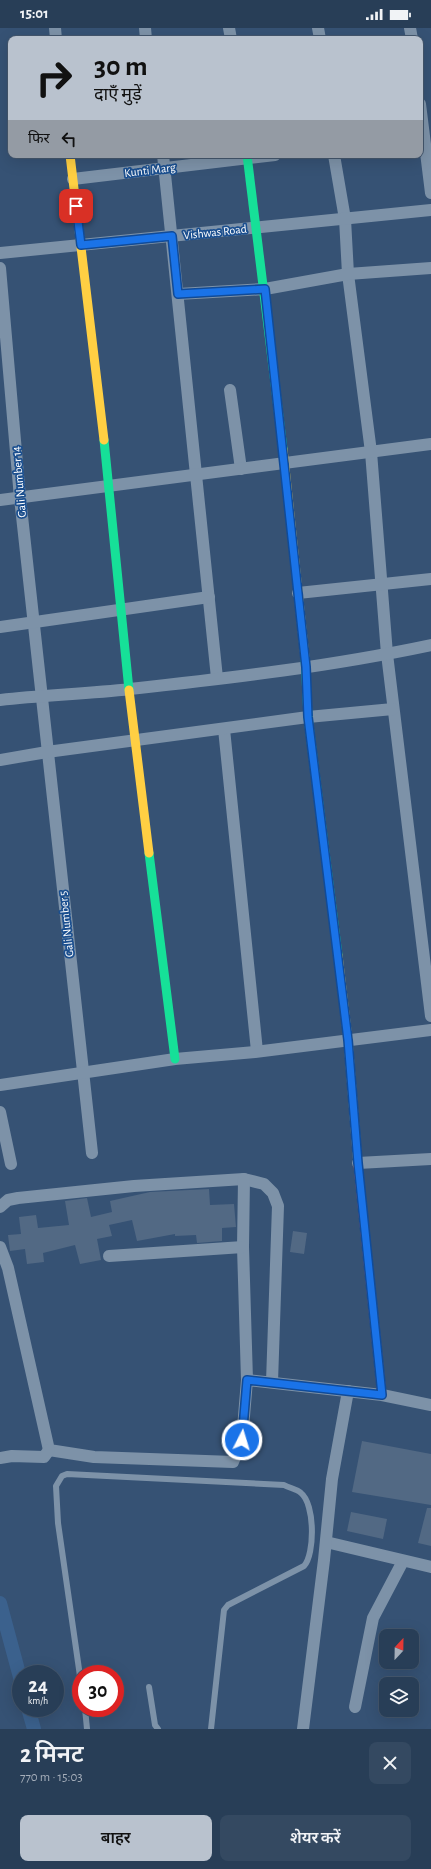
<!DOCTYPE html>
<html lang="hi">
<meta charset="utf-8">
<style>
body{margin:0;font-family:"Alegreya Sans","Noto Sans Devanagari",sans-serif;background:#344961;color:#f1f3f6;height:100vh;display:flex;flex-direction:column;font-size:15px;white-space:nowrap}
*{box-sizing:border-box;margin:0}
p{font-size:13px;color:#a5aeba}
.icon{flex:none;width:22px;height:22px;fill:none;stroke:currentColor;stroke-width:2;stroke-linecap:round;stroke-linejoin:round}
.map{position:relative;height:1701px;overflow:hidden}
.panel{display:flex;flex-direction:column;background:#283e57;flex:1}
.panel>*{flex:none}
.top-card{position:absolute;left:8px;top:8px;width:415px;height:122px;border-radius:8px;box-shadow:0 4px 16px #0002,0 0 0 1px #44576d;background:#b9c2ce;color:#111;overflow:hidden}
.needle{width:26px;rotate:22deg}
.buttons{position:absolute;left:379px;top:1601px;display:grid;gap:8px}
.buttons a{display:grid;place-items:center;width:40px;height:40px;border-radius:8px;background:#283e57;box-shadow:0 4px 16px #0002,0 0 0 1px #44576d;font-size:20px}
.speed{position:absolute;left:12px;top:1637px;display:flex;gap:8px;font-size:20px;font-weight:700;text-align:center}
.speed>*{display:grid;place-content:center;width:52px;height:52px;border-radius:50%;background:#283e57;box-shadow:0 4px 16px #0002,0 0 0 1px #44576d;line-height:1}
.speed small{font-size:10px;font-weight:400}
.speed .limit{border:6px solid #d22;background:#fff;color:#111}
.pin{position:absolute;display:grid;place-items:center;width:34px;height:34px;color:#fff;margin:-17px;border-radius:8px;box-shadow:0 2px 6px #0006}
.me{position:absolute;width:44px;margin:-22px;rotate:5deg;stroke-linejoin:round;filter:drop-shadow(0 0 3px #0008)}
.turn{display:flex;align-items:center;gap:14px;height:84px;padding:0 20px;font-size:18px}
.turn .icon{width:52px;height:52px;stroke-width:2.5}
.turn b{display:block;font-size:28px;line-height:34px}
.then{display:flex;align-items:center;height:38px;padding:0 20px;background:#0003;gap:8px;font-size:15px}
.round{display:grid;place-items:center;flex:none;width:42px;height:42px;border-radius:8px;background:#344961}
.head{display:flex;align-items:center;justify-content:space-between;height:68px;padding:0 20px}
h1{font-size:24px;font-weight:600;line-height:30px}
.primary-button{display:flex;gap:8px;margin-top:auto;padding:8px 20px}
.primary-button a{flex:1;height:46px;border-radius:8px;background:#b9c2ce;color:#111;font-size:16px;font-weight:600;line-height:46px;text-align:center}
.primary-button a+a{background:#344961;color:#f1f3f6}
.status{display:flex;justify-content:space-between;align-items:center;height:28px;padding:0 20px;background:#283e57;direction:ltr}
.status svg{height:11px;fill:currentColor}
.map>svg:first-child{display:block}
</style>
<div class="status"><b>15:01</b><svg viewBox="0 0 49 12"><path d="M0 12V9h3v3zM5 12V6h3v6zM10 12V3h3v9zM15 12V0h3v12zM26 1h20v11H26zM47 4h2v5h-2z"/></svg></div>
<div class="map">
<svg width="431" height="1701" viewBox="0 0 431 1701">
<rect width="100%" height="100%" fill="#365274"/>
<g fill="none" stroke-linecap="round" stroke-linejoin="round">
<g stroke="#3b618d" stroke-width="14">
<polyline points="0,1575 21,1653"/>
<polyline points="28,1680 34,1701"/>
</g>
</g>
<g fill="#526984">
<polygon points="209,1161 210,1177 234,1176 236,1199 222,1200 222,1213 197,1215 196,1207 175,1208 175,1206 137,1213 132,1192 109,1197 112,1208 97,1211 101,1232 80,1236 75,1217 43,1225 44,1234 27,1236 25,1221 10,1223 8,1207 21,1206 19,1189 36,1187 38,1200 69,1197 65,1173 87,1170 91,1189 112,1184 110,1173 150,1164"/>
<polygon points="293,1203 307,1205 304,1226 290,1224"/>
<polygon points="362,1413 431,1426 431,1477 352,1464"/>
<polygon points="427,1480 431,1480 431,1518 418,1515"/>
<polygon points="351,1484 387,1491 383,1511 347,1503"/>
</g>
<g fill="none" stroke-linecap="round" stroke-linejoin="round">
<g stroke="#7d92a8" stroke-width="6">
<path d="M81,1655L58,1495L56,1458L62,1448L67,1446L284,1457C289,1460 297,1461 301,1465C315,1476 315,1526 304,1538L228,1577L224,1582L211,1701"/>
<polyline points="149,1659 155,1697 158,1701"/>
<polyline points="85,1680 87,1701"/>
</g>
<g stroke="#7d92a8" stroke-width="12">
<polyline points="55,0 56,11"/>
<polyline points="145,0 146,11"/>
<polyline points="229,0 231,11"/>
<polyline points="318,0 320,11"/>
<polyline points="410,0 412,11"/>
<polyline points="420,76 431,165"/>
<polyline points="163,127 217,650"/>
<polyline points="334,127 345,191 348,246 371,424 387,626 431,988"/>
<polyline points="73,151 275,127"/>
<polyline points="0,225 431,182"/>
<polyline points="0,240 20,470 92,1125"/>
<polyline points="178,266 265,261 348,246 431,240"/>
<polyline points="230,362 241,441"/>
<polyline points="0,472 431,416"/>
<polyline points="298,565 431,551"/>
<polyline points="0,599 209,569"/>
<path d="M0,672C43,667 87,666 130,661C231,650 332,638 431,617"/>
<polyline points="224,701 257,1023"/>
<polyline points="0,732 47,724 308,689 393,681"/>
<polyline points="0,1057 175,1031 255,1024 431,1002"/>
<polyline points="0,1084 11,1136"/>
<polyline points="358,1135 431,1131"/>
<polyline points="0,1179 8,1172 18,1170 134,1158 244,1151 264,1156 273,1165 278,1178 272,1354"/>
<polyline points="0,1219 8,1240 49,1422 94,1429 233,1434 242,1412 247,1352 243,1219 244,1151"/>
<polyline points="109,1228 243,1219"/>
<polyline points="247,1352 382,1367 431,1377"/>
<polyline points="0,1430 12,1428 44,1429 49,1422"/>
<polyline points="326,1514 431,1539"/>
<polyline points="355,1679 373,1590 403,1533"/>
<polyline points="303,1701 324,1532 332,1451 348,1363"/>
</g>
<g stroke="#16e098" stroke-width="9">
<polyline points="247,127 283,421"/>
<polyline points="104,412 129,662"/>
<polyline points="305,629 308,689 338,927"/>
<polyline points="149,825 175,1031"/>
</g>
<g stroke="#ffcf43" stroke-width="9">
<polyline points="70,127 104,412"/>
<polyline points="283,421 305,629"/>
<polyline points="129,662 149,825"/>
<polyline points="338,927 348,1011 358,1138"/>
</g>
<polyline stroke="#f24e42" stroke-width="9" points="358,1138 382,1367"/>
</g>
<g fill="none" stroke-linecap="round" stroke-linejoin="round">
<defs>
<polyline id="route" points="76,178 81,217 172,208 178,266 265,261 306,639 308,689 348,1012 358,1135 382,1367 247,1352 242,1412"/>
</defs>
<use href="#route" stroke="#114b97" stroke-width="10"/>
<use href="#route" stroke="#1a73e8" stroke-width="7"/>
</g>
<g text-anchor="middle" dominant-baseline="central" stroke-width="3.5" stroke-linejoin="round" paint-order="stroke">
<g font-size="12" fill="#fff" stroke="#1b4f8f">
<text transform="translate(150 142) rotate(-7)">Kunti Marg</text>
<text transform="translate(215 204) rotate(-6)">Vishwas Road</text>
<text transform="translate(19 454) rotate(-95)">Gali Number 14</text>
<text transform="translate(66 896) rotate(-96)">Gali Number 5</text>
</g>
</g>
</svg>
<div class="buttons">
<a><svg class="needle" viewBox="-14 -14 28 28"><path d="M0-13l5 13h-10z" fill="#e53935"/><path d="M0 13l5-13h-10z" fill="#a5aeba"/></svg></a>
<a><svg class="icon" aria-label="layers" viewBox="0 0 24 24"><path d="M12 4l9 5-9 5-9-5zM3 14l9 5 9-5"/></svg></a>
</div>
<div class="speed"><div>24<small>km/h</small></div><div class="limit">30</div></div>
<div class="pin" style="left:76px;top:178px;background:#d93025"><svg class="icon" aria-label="arrive" viewBox="0 0 24 24"><path d="M6 21V4h12l-3 4 3 4H6"/></svg></div>
<svg class="me" style="left:242px;top:1412px" viewBox="-20 -20 40 40"><circle r="17" fill="#1a73e8" stroke="#fff" stroke-width="3"/><path d="M0-11L8 9 0 5-8 9z" fill="#fff"/></svg>
<div class="top-card">
<div class="turn"><svg class="icon" aria-label="right" viewBox="0 0 24 24"><path d="M7 20v-9h11M14 6l5 5-5 5"/></svg><div><b>30 m</b>दाएँ मुड़ें</div></div>
<div class="then">फिर<svg class="icon" aria-label="left" viewBox="0 0 24 24"><path d="M17 20v-9H6M10 6l-5 5 5 5"/></svg></div>
</div>
</div>
<section class="panel">
<div class="head"><div><h1>2 मिनट</h1><p>770 m · 15:03</p></div><a class="round"><svg class="icon" aria-label="close" viewBox="0 0 24 24"><path d="M6 6l12 12M18 6L6 18"/></svg></a></div>
<div class="primary-button"><a>बाहर</a><a>शेयर करें</a></div>
</section>
